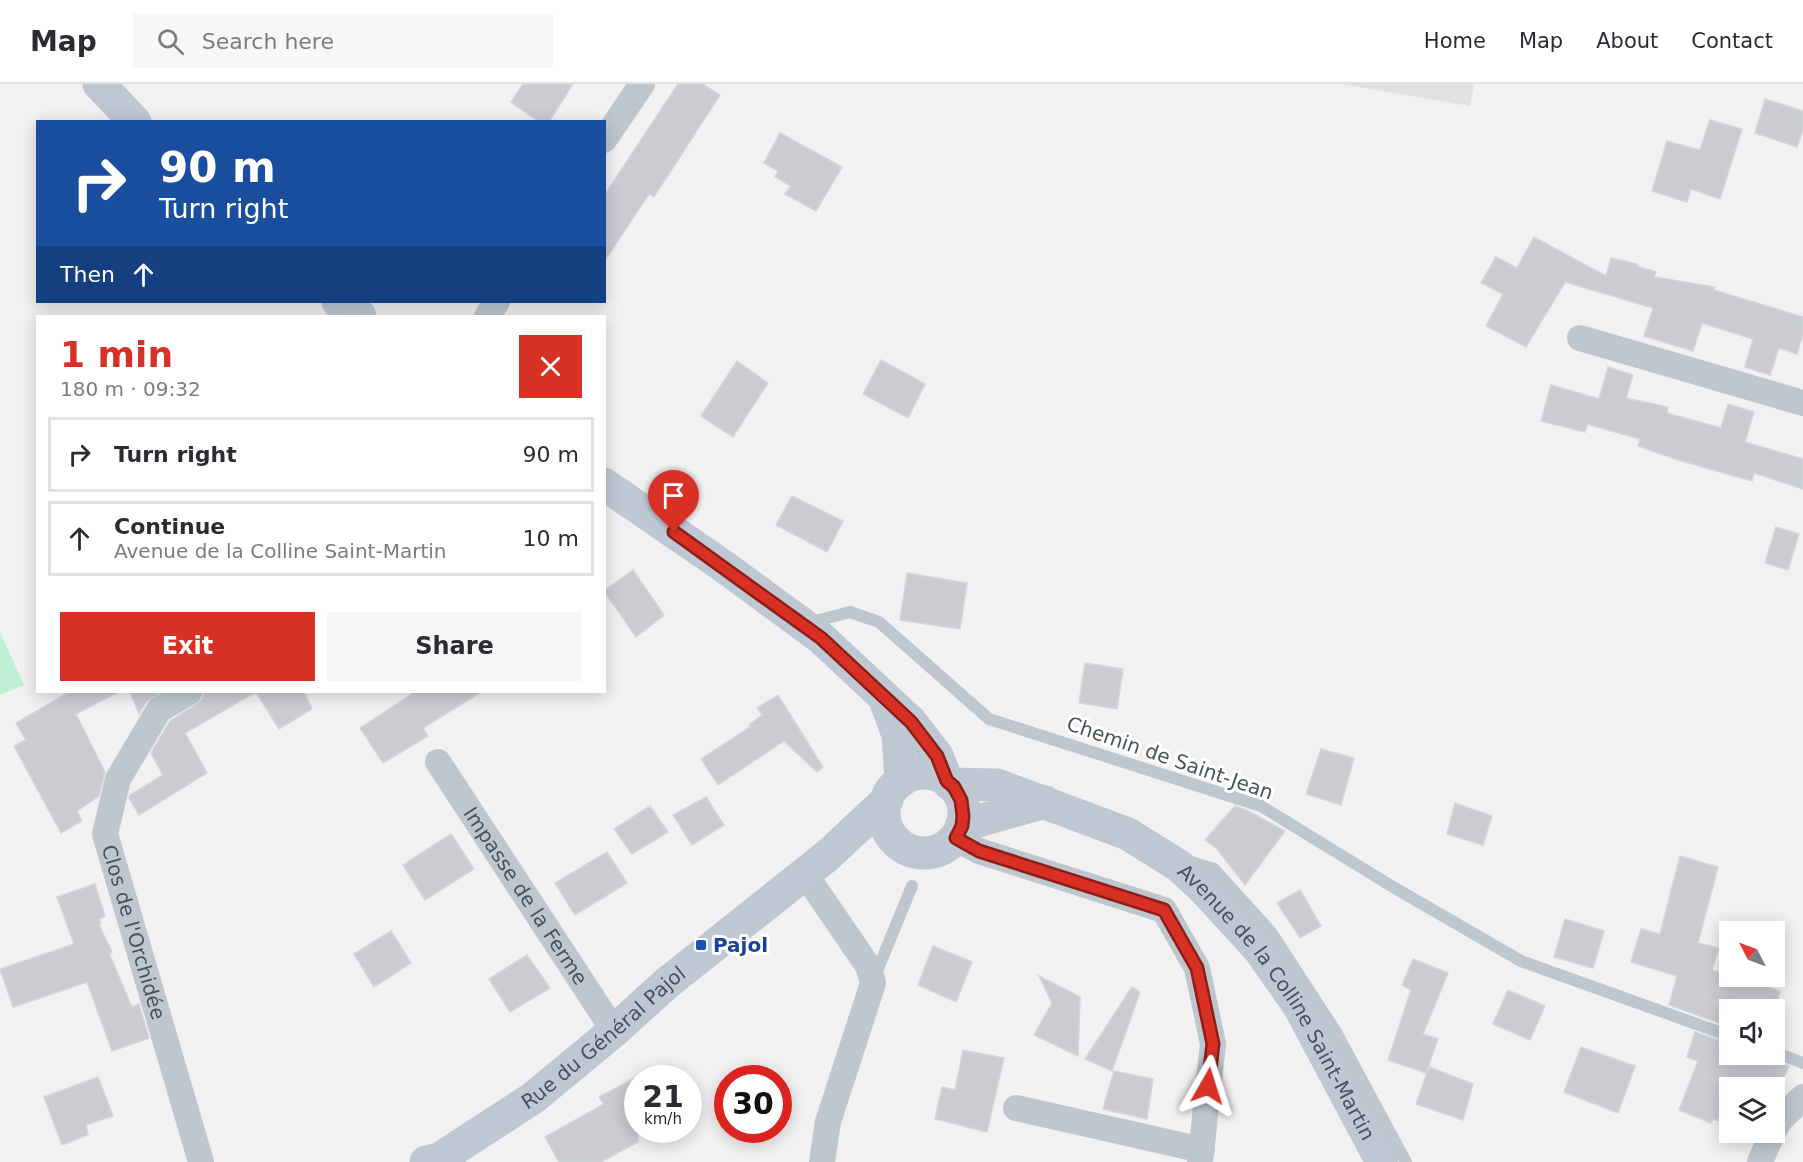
<!DOCTYPE html>
<meta charset="utf-8">
<style>
body{margin:0;font-family:"DejaVu Sans",sans-serif;background:#f7f7f7;color:#2b2b33;height:100vh;display:flex;flex-direction:column;font-size:22px;white-space:nowrap}
*{box-sizing:border-box;margin:0}
p{font-size:20px;color:#7c7c81}
.icon{flex:none;width:33px;height:33px;fill:none;stroke:currentColor;stroke-width:2;stroke-linecap:round;stroke-linejoin:round}
.map{position:relative;flex:1;overflow:hidden}
.panel{position:absolute;left:36px;top:231px;width:570px;height:378px;display:flex;flex-direction:column;background:#fff;border-radius:0px;box-shadow:0 3px 15px #0003}
.panel>*{flex:none}
.guide{position:absolute;left:36px;top:36px;width:570px;height:183px;border-radius:0px;box-shadow:0 3px 15px #0003;background:#1a4fa0;color:#fff;overflow:hidden}
.needle{width:39px;rotate:312deg}
.tools{position:absolute;left:1719px;top:837px;display:grid;gap:12px}
.tools a{display:grid;place-items:center;width:66px;height:66px;border-radius:0px;background:#fff;box-shadow:0 3px 15px #0003;font-size:30px}
.speed{position:absolute;left:624px;top:981px;display:flex;gap:12px;font-size:30px;font-weight:700;text-align:center}
.speed>*{display:grid;place-content:center;width:78px;height:78px;border-radius:50%;background:#fff;box-shadow:0 3px 15px #0003;line-height:1}
.speed small{font-size:15px;font-weight:400}
.speed .limit{border:9px solid #d22;background:#fff;color:#111}
.pin{position:absolute;display:grid;place-items:center;width:51px;height:51px;color:#fff;margin:-62px -26px;border-radius:50% 50% 50% 0;rotate:-45deg;box-shadow:0 0 6px #0007}
.pin .icon{rotate:45deg}
.me{position:absolute;width:66px;margin:-33px;rotate:6deg;stroke-linejoin:round;filter:drop-shadow(0 0 4px #0008)}
.turn{display:flex;align-items:center;gap:21px;height:126px;padding:0 24px;font-size:27px}
.turn .icon{width:78px;height:78px;stroke-width:2.5}
.turn b{display:block;font-size:42px;line-height:51px}
.then{display:flex;align-items:center;height:57px;padding:0 24px;background:#0003;gap:12px;font-size:22px}
.round{display:grid;place-items:center;flex:none;width:63px;height:63px;border-radius:0px;background:#f7f7f7}
.head{display:flex;align-items:center;justify-content:space-between;height:102px;padding:0 24px}
h1{font-size:36px;font-weight:700;line-height:45px;color:#d93025}
.cta{display:flex;gap:12px;margin-top:auto;padding:12px 24px}
.cta a{flex:1;height:69px;border-radius:0px;background:#d93025;color:#fff;font-size:24px;font-weight:700;line-height:69px;text-align:center}
.cta a+a{background:#f7f7f7;color:#2b2b33}
ul{padding:0;list-style:none}
li{display:flex;align-items:center;gap:18px;height:75px;margin:0 12px 9px;padding:0 12px;border:3px solid #e1e1e2;border-radius:0px}
li div{flex:1}
li b{display:block;font-size:22px}
li em{font-style:normal}
header{display:flex;align-items:center;gap:36px;box-sizing:border-box;height:84px;padding:0 30px;background:#fff;border-bottom:2px solid #e1e1e2}
header strong{font-size:28px}
nav{display:flex;gap:33px;margin-inline-start:auto;font-size:21px}
.search{width:420px;height:54px;background:#f7f7f7;display:flex;align-items:center;gap:15px;box-sizing:border-box;padding:0 21px;border-radius:0px;color:#7c7c81;font-size:22px}
.map>svg:first-child{display:block}
</style>
<header>
<strong>Map</strong>
<div class="search"><svg class="icon" aria-label="search" viewBox="0 0 24 24"><circle cx="10" cy="10" r="6"/><path d="M15 15l6 6"/></svg>Search here</div>
<nav><a>Home</a><a>Map</a><a>About</a><a>Contact</a></nav>
</header>
<div class="map">
<svg width="1803" height="1078" viewBox="0 0 1803 1078">
<rect width="100%" height="100%" fill="#f2f0f0"/>
<polygon fill="#e3e1e2" points="1341,0 1474,0 1470,22"/>
<polygon fill="#bfefd2" points="0,548 24,601 0,611"/>
<g fill="#caccd2" stroke="#d4d6db" stroke-width="1.5">
<polygon points="523,0 573,0 549,38 539,38 511,18"/>
<polygon points="678,0 703,0 720,11 654,113 649,110 604,178 604,112"/>
<polygon points="1765,15 1803,27 1803,45 1797,63 1755,49"/>
<polygon points="1710,36 1742,45 1720,115 1691,105 1687,118 1652,107 1667,57 1700,66"/>
<polygon points="780,49 842,83 816,127 785,110 791,102 775,93 778,87 764,79"/>
<polygon points="1534,153 1606,192 1611,174 1637,180 1637,182 1656,188 1654,193 1715,203 1714,206 1803,233 1803,250 1797,270 1779,264 1770,291 1745,283 1753,255 1702,239 1693,267 1644,252 1653,224 1565,198 1526,263 1486,242 1503,210 1481,199 1496,173 1517,184"/>
<polygon points="881,276 925,300 908,334 863,310"/>
<polygon points="737,277 768,299 733,353 701,332"/>
<polygon points="1608,283 1633,291 1626,314 1668,323 1667,329 1721,344 1728,320 1754,328 1745,358 1803,375 1803,405 1754,389 1752,397 1678,376 1638,362 1640,355 1587,340 1585,348 1541,337 1551,301 1599,315"/>
<polygon points="792,412 843,437 827,468 776,441"/>
<polygon points="1776,443 1799,450 1788,486 1765,479"/>
<polygon points="633,486 664,531 636,553 604,507"/>
<polygon points="907,489 967,499 960,545 900,536"/>
<polygon points="1085,579 1123,585 1117,625 1079,619"/>
<polygon points="69,608 118,608 76,630 105,688 99,712 77,727 82,737 61,749 14,662 26,656 16,639"/>
<polygon points="130,608 161,608 146,618 139,630"/>
<polygon points="204,608 256,608 185,649 207,689 139,731 129,714 130,711 163,691 151,669 170,637 197,620 202,615"/>
<polygon points="256,608 304,608 312,625 279,645"/>
<polygon points="415,608 481,608 423,644 428,652 383,679 360,644"/>
<polygon points="778,611 823,683 817,688 784,657 718,701 701,675 750,643 749,641 762,631 757,624"/>
<polygon points="1321,665 1354,674 1341,721 1306,710"/>
<polygon points="706,713 724,741 692,761 673,731"/>
<polygon points="1455,719 1492,732 1483,761 1447,750"/>
<polygon points="650,722 668,748 632,770 614,745"/>
<polygon points="1235,722 1248,727 1285,747 1245,801 1217,765 1205,756"/>
<polygon points="451,750 474,785 425,816 403,781"/>
<polygon points="607,768 627,799 575,831 555,799"/>
<polygon points="1680,772 1718,783 1698,859 1719,864 1712,886 1780,907 1775,926 1730,926 1730,943 1669,921 1677,892 1631,878 1641,845 1660,850"/>
<polygon points="95,800 105,832 99,835 101,840 99,841 112,868 109,869 132,923 139,920 149,954 112,967 87,898 13,923 0,885 74,860 57,813"/>
<polygon points="1300,806 1321,842 1300,854 1277,819"/>
<polygon points="1565,835 1604,847 1593,884 1554,873"/>
<polygon points="391,847 411,879 374,903 354,870"/>
<polygon points="933,862 972,878 956,918 918,901"/>
<polygon points="527,871 550,904 510,928 489,895"/>
<polygon points="1413,875 1448,889 1423,950 1438,955 1426,989 1388,976 1411,906 1402,901"/>
<polygon points="1039,892 1080,913 1078,972 1034,951 1052,919"/>
<polygon points="1132,903 1140,908 1112,987 1085,975"/>
<polygon points="1508,906 1545,922 1530,956 1493,940"/>
<polygon points="1695,948 1730,960 1730,970 1764,970 1771,976 1789,982 1780,1004 1730,1004 1730,1040 1713,1035 1711,1039 1679,1026 1698,977 1687,973"/>
<polygon points="1581,963 1635,982 1618,1029 1564,1008"/>
<polygon points="963,966 1004,974 987,1048 935,1035 942,1003 955,1006"/>
<polygon points="1429,983 1473,1000 1463,1036 1416,1020"/>
<polygon points="1114,987 1153,995 1147,1035 1103,1025"/>
<polygon points="638,992 638,1058 601,1078 559,1078 545,1053 604,1020 599,1013"/>
<polygon points="98,993 113,1032 86,1041 88,1051 62,1061 44,1013"/>
</g>
<g fill="none" stroke-linecap="round" stroke-linejoin="round">
<g stroke="#bec7ce" stroke-width="12">
<polyline points="808,539 850,528 879,538 989,635 1261,722 1393,803 1521,877 1730,952"/>
<polyline points="1188,777 1214,785 1271,848 1336,948 1406,1078"/>
<polyline points="875,892 912,802"/>
<polyline points="1774,968 1803,979"/>
</g>
<g stroke="#bec7ce" stroke-width="26">
<polyline points="604,56 642,0"/>
<polyline points="487,232 497,218"/>
<polyline points="1580,254 1803,319"/>
<path id="s1" d="M189,608L159,626L118,695L105,750L201,1078"/>
<path id="s2" d="M438,678L614,947"/>
<polyline points="955,754 979,767 1164,826 1197,884 1213,960 1200,1078"/>
<polyline points="805,790 868,882 873,899 828,1038 822,1078"/>
<polyline points="1016,1024 1202,1066"/>
<polyline points="1774,1046 1779,1037 1803,1013"/>
<polyline points="1760,1078 1773,1048"/>
</g>
<g stroke="#bec8d3" stroke-width="33">
<polyline points="99,0 135,38"/>
<polyline points="338,218 360,232"/>
<polyline points="604,400 726,484 821,554 911,638 937,672 947,697"/>
<polyline points="886,618 898,651 901,697"/>
<circle cx="924" cy="729" r="40"/>
<path id="s3" d="M950,700L997,701L1128,750L1179,782L1203,804L1259,865L1299,922L1382,1078"/>
<polyline points="961,742 1045,718"/>
<path id="s4" d="M426,1078L439,1075L533,1014L614,947L667,899L827,772L887,716"/>
</g>
</g>
<g fill="none" stroke-linecap="round" stroke-linejoin="round">
<defs>
<polyline id="route" points="674,448 821,554 911,638 937,672 947,697 954,703 961,716 963,732 962,742 956,754 979,767 1164,826 1197,884 1213,960 1208,1002"/>
</defs>
<use href="#route" stroke="#8d1f18" stroke-width="15"/>
<use href="#route" stroke="#d93025" stroke-width="10"/>
</g>
<rect fill="#1a4fb4" stroke="#fff" stroke-width="2" x="695" y="855" width="12" height="12" rx="3"/>
<g text-anchor="middle" dominant-baseline="central" stroke-width="6" stroke-linejoin="round" paint-order="stroke">
<g font-size="20" fill="#48535d" stroke="#fff">
<text transform="translate(1170 674) rotate(19)">Chemin de Saint-Jean</text>
<text stroke="none"><textPath href="#s2" startOffset="160">Impasse de la Ferme</textPath></text>
<text stroke="none"><textPath href="#s1" startOffset="274">Clos de l'Orchidée</textPath></text>
<text stroke="none"><textPath href="#s3" startOffset="416">Avenue de la Colline Saint-Martin</textPath></text>
<text stroke="none"><textPath href="#s4" startOffset="218">Rue du Général Pajol</textPath></text>
</g>
<g font-size="20" font-weight="bold" fill="#164399" stroke="#fff" text-anchor="start">
<text x="713" y="861">Pajol</text>
</g>
</g>
</svg>
<div class="tools">
<a><svg class="needle" viewBox="-14 -14 28 28"><path d="M0-13l5 13h-10z" fill="#e53935"/><path d="M0 13l5-13h-10z" fill="#7c7c81"/></svg></a>
<a><svg class="icon" aria-label="sound" viewBox="0 0 24 24"><path d="M4 9h4l5-4v14l-5-4H4zM17 9q2 3 0 6"/></svg></a>
<a><svg class="icon" aria-label="layers" viewBox="0 0 24 24"><path d="M12 4l9 5-9 5-9-5zM3 14l9 5 9-5"/></svg></a>
</div>
<div class="speed"><div>21<small>km/h</small></div><div class="limit">30</div></div>
<div class="pin" style="left:674px;top:448px;background:#d93025"><svg class="icon" aria-label="arrive" viewBox="0 0 24 24"><path d="M6 21V4h12l-3 4 3 4H6"/></svg></div>
<svg class="me" style="left:1208px;top:1002px" viewBox="-20 -20 40 40"><path d="M0-17L14 15 0 8-14 15z" fill="#d93025" stroke="#fff" stroke-width="4"/></svg>
<div class="guide">
<div class="turn"><svg class="icon" aria-label="right" viewBox="0 0 24 24"><path d="M7 20v-9h11M14 6l5 5-5 5"/></svg><div><b>90 m</b>Turn right</div></div>
<div class="then">Then<svg class="icon" aria-label="ahead" viewBox="0 0 24 24"><path d="M12 20V5M6 11l6-6 6 6"/></svg></div>
</div>
<section class="panel">
<div class="head"><div><h1>1 min</h1><p>180 m · 09:32</p></div><a class="round" style="background:#d93025;color:#fff"><svg class="icon" aria-label="close" viewBox="0 0 24 24"><path d="M6 6l12 12M18 6L6 18"/></svg></a></div>
<ul>
<li><svg class="icon" aria-label="right" viewBox="0 0 24 24"><path d="M7 20v-9h11M14 6l5 5-5 5"/></svg><div><b>Turn right</b></div><em>90 m</em></li>
<li><svg class="icon" aria-label="ahead" viewBox="0 0 24 24"><path d="M12 20V5M6 11l6-6 6 6"/></svg><div><b>Continue</b><p>Avenue de la Colline Saint-Martin</p></div><em>10 m</em></li>
</ul>
<div class="cta"><a>Exit</a><a>Share</a></div>
</section>
</div>
